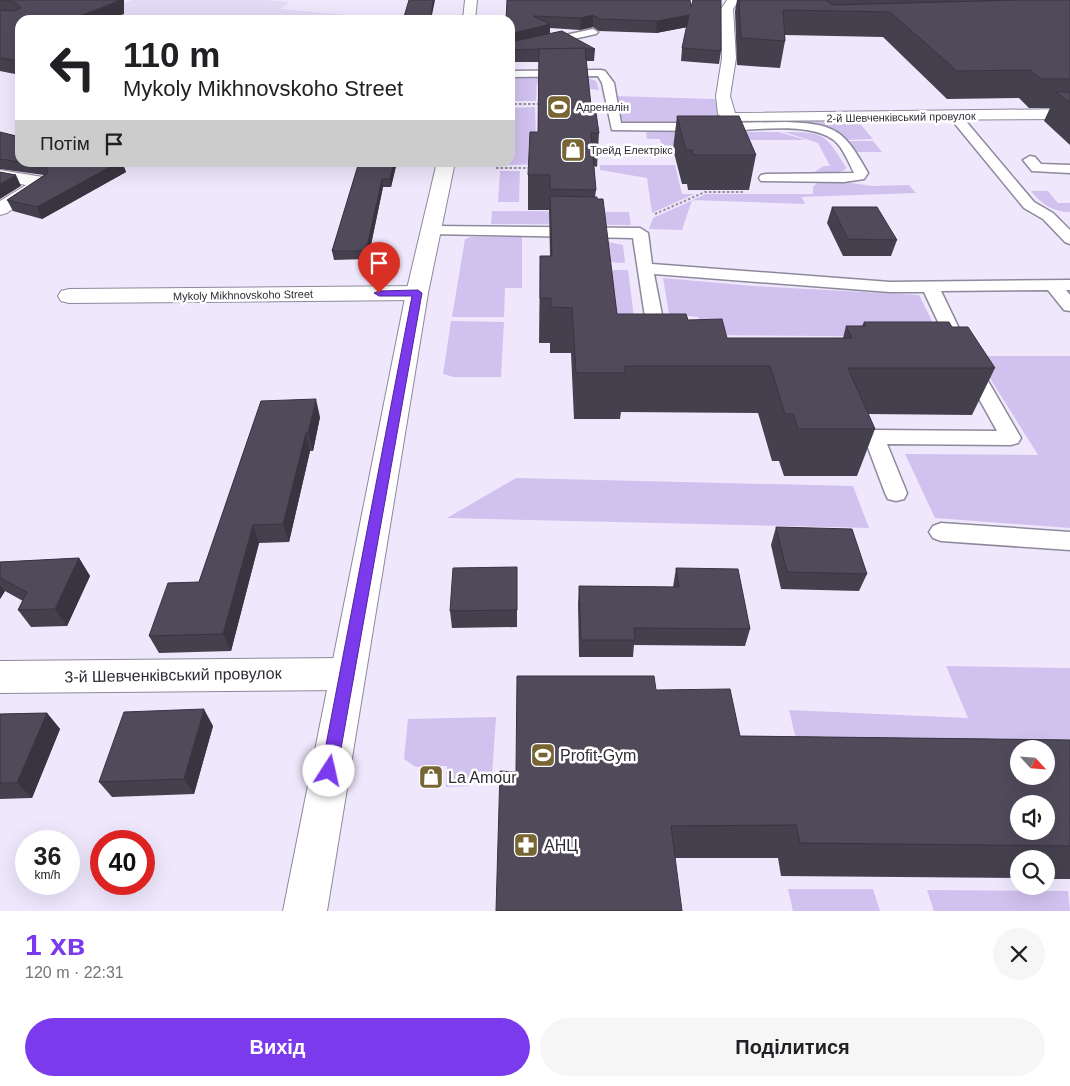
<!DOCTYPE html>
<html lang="uk">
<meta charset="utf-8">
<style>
body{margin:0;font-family:Helvetica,sans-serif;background:#f6f6f6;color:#202124;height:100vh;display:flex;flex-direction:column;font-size:19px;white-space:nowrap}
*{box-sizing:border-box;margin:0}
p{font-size:16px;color:#757577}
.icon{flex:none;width:28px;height:28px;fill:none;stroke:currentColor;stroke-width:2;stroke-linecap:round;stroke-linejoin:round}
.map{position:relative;height:911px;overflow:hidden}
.drawer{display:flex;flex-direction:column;background:#fff;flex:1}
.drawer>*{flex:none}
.banner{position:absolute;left:15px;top:15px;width:500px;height:152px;border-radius:15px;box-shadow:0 5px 20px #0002;background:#fff;color:#202124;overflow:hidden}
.needle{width:32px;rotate:116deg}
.tools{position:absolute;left:1010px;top:740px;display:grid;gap:10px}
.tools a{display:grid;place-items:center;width:45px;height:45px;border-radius:50%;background:#fff;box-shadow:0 5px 20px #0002;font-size:25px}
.speed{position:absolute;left:15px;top:830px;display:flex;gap:10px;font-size:25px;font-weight:700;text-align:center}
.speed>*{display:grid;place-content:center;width:65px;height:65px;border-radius:50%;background:#fff;box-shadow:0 5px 20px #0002;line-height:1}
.speed small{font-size:12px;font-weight:400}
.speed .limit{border:8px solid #d22;background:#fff;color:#111}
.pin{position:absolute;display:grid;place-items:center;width:42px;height:42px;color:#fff;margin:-51px -21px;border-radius:50% 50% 50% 0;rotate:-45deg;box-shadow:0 0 5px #0007}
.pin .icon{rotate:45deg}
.me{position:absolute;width:55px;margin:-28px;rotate:10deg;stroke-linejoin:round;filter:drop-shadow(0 0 4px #0008)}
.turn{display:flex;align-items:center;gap:18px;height:105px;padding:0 25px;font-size:22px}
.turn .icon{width:65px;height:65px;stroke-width:2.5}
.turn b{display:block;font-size:35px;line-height:42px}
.then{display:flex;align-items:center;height:48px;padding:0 25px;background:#0003;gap:10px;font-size:19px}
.round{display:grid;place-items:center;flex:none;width:52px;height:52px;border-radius:26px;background:#f6f6f6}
.head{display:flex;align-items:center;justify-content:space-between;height:85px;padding:0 25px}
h1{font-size:30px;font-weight:700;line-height:38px;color:#7c3aed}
.primary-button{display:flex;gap:10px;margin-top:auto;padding:10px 25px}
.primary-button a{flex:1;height:58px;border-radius:30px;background:#7c3aed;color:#fff;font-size:20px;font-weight:700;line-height:58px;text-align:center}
.primary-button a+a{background:#f6f6f6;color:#202124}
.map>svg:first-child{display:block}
</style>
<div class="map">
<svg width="1070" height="911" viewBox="0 0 1070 911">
<rect width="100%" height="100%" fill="#efe8fd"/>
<polygon fill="#e3daf6" points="132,0 265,0 290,2 280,9 404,20 68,20 93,16"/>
<g fill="#d1c1ef">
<polygon points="510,78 588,78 596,81 599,90 537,83 536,101 510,101"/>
<polygon points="614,96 715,99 721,123 627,124 620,120"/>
<polygon points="535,107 536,137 557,164 501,165 501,163 510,162 510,108"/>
<path d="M856,119L873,139L847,140C832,121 766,125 742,124L740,121Z"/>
<polygon points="646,132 779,132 806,140 738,140 730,148 662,148 660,139 647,139"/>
<path d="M784,132C825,132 825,134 846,167L845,170L838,173H813L824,166H830L818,143Z"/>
<polygon points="848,141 873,141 882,152 855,152"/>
<polygon points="600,165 675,165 682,194 694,194 652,213 647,178 600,170"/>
<polygon points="500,171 520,171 519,202 498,202"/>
<polygon points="818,182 843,182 873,186 909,185 916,193 802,197 805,204 692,200 682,230 649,229 653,218 706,194 813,194 813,187"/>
<path d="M1031,191H1048L1058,203H1070V212C1053,212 1041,204 1031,191Z"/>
<polygon points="492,211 629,212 631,225 491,224"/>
<polygon points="471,237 522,237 522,288 505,288 504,317 452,317 465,239"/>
<polygon points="604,241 623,245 625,263 606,262"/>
<polygon points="607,270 628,270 634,317 612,317"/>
<polygon points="663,278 753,286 919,295 940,337 703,335 698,317 669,314"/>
<polygon points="451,321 504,322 501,377 454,377 443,374"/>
<polygon points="976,356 1070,356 1070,528 935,518 905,454 1038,455"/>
<polygon points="516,478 853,486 869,528 447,518"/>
<polygon points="946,666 1070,668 1070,761 1046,749 808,746 795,735 789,710 968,718"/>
<polygon points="496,717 492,776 472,777 469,786 446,787 447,766 416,767 404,759 408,719"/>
<polygon points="788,889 873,889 880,911 793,911"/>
<polygon points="927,890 1068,891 1070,911 934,911"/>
</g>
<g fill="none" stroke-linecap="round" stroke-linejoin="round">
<defs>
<g id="service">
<polygon points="593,29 598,32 596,34 510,53 510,47"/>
<polygon points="601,70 605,71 614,83 621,123 703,123 709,127 703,131 612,130 602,83 598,76 510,77 510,71"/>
<polygon points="955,112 959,113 1034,202 1053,213 1070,230 1070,244 1065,242 1043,219 1024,208 951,119 949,116 951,113"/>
<path d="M786,122C836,124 844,130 868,173L864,179L844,182L761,181L759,178L761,175L766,174L854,173C849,163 844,150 836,142C814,121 754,130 725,131L719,127L725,123Z"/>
<polygon points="1030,156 1035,157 1041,164 1070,165 1070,173 1032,171 1023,160"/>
<polygon points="433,226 640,228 648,233 652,264 890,282 1070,280 1070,290 1066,290 1070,295 1070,311 1064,310 1048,290 941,291 966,343 1021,438 1018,443 1011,445 887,444 907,493 904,499 896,501 888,499 885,493 864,437 867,432 874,430 997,431 948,343 924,292 890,292 654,274 664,325 674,326 677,330 674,334 650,334 647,330 633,238 428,234 425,231 428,228"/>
<polygon points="941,523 1070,532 1070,550 941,541 933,538 929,532 933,526"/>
</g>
<g id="minor">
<polygon points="727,0 739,0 733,9 736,58 730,96 735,113 1070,109 1070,119 726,121 718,114 716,96 722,58 721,9"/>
<polygon points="0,170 43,177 49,178 52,182 7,213 0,215 0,201 26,185 0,180"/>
<polygon points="417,286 425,288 428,293 425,298 417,300 69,303 61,301 58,296 61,291 69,289"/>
<polygon points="347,658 359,663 365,674 359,685 347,690 0,693 0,661"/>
</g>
<g id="tertiary">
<polygon points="465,0 477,0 475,20 463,20"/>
<polygon points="437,162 455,162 428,293 327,911 283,911 406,293"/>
</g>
</defs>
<use href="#service" stroke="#8e889b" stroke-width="3"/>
<use href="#minor" stroke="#8e889b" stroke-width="2"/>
<use href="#tertiary" stroke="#8e889b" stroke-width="2"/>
<g stroke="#948f9d" stroke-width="2" stroke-dasharray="2.5 2" stroke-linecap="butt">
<polyline points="510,104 541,104"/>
<polyline points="496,168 530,168"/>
<polyline points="655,214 705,192 744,192"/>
</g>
<use href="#service" fill="#fff" fill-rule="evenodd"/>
<use href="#minor" fill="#fff" fill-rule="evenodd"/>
<use href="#tertiary" fill="#fff" fill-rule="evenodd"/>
</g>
<g fill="#45404e">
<polygon points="0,0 124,14 20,20 20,75 0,71"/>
<polygon points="507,0 691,7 721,51 719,64 681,61 682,48 687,27 656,33 599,31 593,27 580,30 550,28 550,34 595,49 594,61 586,61 591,106 599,133 597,167 594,166 596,190 595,197 617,314 688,320 727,338 843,338 846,326 862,326 864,322 952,327 995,368 972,415 868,414 875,429 857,476 784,476 779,461 772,461 758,413 621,412 620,419 574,419 571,353 550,353 550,343 539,343 540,256 550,256 549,210 528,210 528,175 538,132 539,62 510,62 510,20"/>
<polygon points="737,0 1070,0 1070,145 1044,121 1050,108 1029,108 1019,98 947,99 883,37 785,35 785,41 780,68 737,65 735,11"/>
<polygon points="677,116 756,155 749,190 688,190 687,184 682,184 673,149"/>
<polygon points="0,132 20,137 20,162 122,162 126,172 42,219 13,211 7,200 44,175 0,169"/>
<polygon points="359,162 397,162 391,187 383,187 368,259 334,260 332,251"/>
<polygon points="832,207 897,240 891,256 843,256 827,223"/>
<polygon points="261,401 320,417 313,451 310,451 289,542 259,543 231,651 159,653 149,636 199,582"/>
<polygon points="776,527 867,574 859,591 781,589 771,545"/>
<polygon points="79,558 90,576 67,626 31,627 18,610 23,601 5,591 0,599 0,562"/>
<polygon points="676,568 750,629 745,646 634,645 633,657 579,657 578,604 579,586 673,587"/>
<polygon points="517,584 517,627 452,628 450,611"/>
<polygon points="656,690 740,736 1070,740 1070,879 1046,879 1046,859 1019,859 1019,878 781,876 778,858 675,858 516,772"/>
<polygon points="47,713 60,729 32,798 0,799 0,714"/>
<polygon points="213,726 194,794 112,797 99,782"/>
</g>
<g fill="#383440">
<polygon points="120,0 124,0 124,14 108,20 70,20"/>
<polygon points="433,0 435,0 431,20 430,20"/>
<polygon points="593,15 593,27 580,30 581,18"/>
<polygon points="689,15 688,27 656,33 657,21"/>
<polygon points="550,24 550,37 510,47 510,34"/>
<polygon points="119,162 122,162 126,172 42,219 37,207"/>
<polygon points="394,162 397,162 391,187 390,179"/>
<polygon points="16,175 21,186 0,199 0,184"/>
<polygon points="382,179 383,187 368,259 366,251"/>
<polygon points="316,399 320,417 313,451 308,433"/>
<polygon points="306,433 310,451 289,542 283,524"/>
<polygon points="253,525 259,543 231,651 223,634"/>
<polygon points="79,558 90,576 67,626 55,609"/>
<polygon points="0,585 5,591 0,599"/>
<polygon points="204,709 213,726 194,794 184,779"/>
<polygon points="47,713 60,729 32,798 17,783"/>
</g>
<g fill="#504a5b" stroke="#383440" fill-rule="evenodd">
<polygon points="0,0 120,0 70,20 20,20 20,61 0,58 0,10 14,11 21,8 15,2"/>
<polygon points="409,0 433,0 430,20 403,20"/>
<polygon points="507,0 690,0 691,7 693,0 721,0 721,51 682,48 689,15 657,21 600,19 593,15 581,18 533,16 550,24 510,34 510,20 506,20"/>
<polygon points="739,0 826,0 832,5 1016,0 1070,0 1070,79 1041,79 1030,70 957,71 890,12 783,10 785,41 741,38"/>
<polygon points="562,31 595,49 539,49 539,51 539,49 510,50 510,42"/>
<polygon points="585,48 591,106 595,106 599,133 591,133 596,190 550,189 550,175 528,175 530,132 538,132 539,49"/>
<polygon points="1056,92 1070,92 1070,103"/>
<polygon points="677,116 739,116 756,155 693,155 692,150 686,150"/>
<polygon points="0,132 20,137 20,162 0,159"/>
<polygon points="25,162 119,162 37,207 7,200 48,173 45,165"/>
<polygon points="359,162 394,162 390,179 382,179 366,251 332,251"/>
<polygon points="0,172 16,175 0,184"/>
<polygon points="550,196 597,197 597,199 603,199 617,314 686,314 688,320 722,319 727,338 852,338 846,326 866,326 864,322 949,322 952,327 968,327 995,368 848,368 875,429 798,429 793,414 785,414 770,366 625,366 625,373 576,373 572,308 551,307 551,298 540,298 540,256 552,256"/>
<polygon points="832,207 877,207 897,240 848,239"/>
<polygon points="316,399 308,433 306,433 283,524 253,525 223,634 149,636 168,583 199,582 261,401"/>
<polygon points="776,527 852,529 867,574 787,572"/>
<polygon points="79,558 55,609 18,610 27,592 0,578 0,562"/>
<polygon points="517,567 517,610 450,611 453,568"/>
<polygon points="676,568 738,569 750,629 634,628 635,640 581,640 579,586 679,587"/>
<path d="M517,676H654L656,690L730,689L740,736L1070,740V846L800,843L796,825L671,826L682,911H496L500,771L516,772ZM1019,749H1046V776H1019ZM1019,804H1046V831H1019Z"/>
<polygon points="204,709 184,779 99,782 124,712"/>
<polygon points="47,713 17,783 0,783 0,714"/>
</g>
<polygon fill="#7c3aed" stroke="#51269a" points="418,290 422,293 337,771 335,776 329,779 323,776 321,771 412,296 379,296 374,293 379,291"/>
<defs>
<symbol id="stadium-square" viewBox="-11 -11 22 22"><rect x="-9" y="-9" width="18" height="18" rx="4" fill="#776634" stroke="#fff"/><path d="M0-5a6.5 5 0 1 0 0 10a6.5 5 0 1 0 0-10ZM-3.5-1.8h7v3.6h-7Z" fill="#fff"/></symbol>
<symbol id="shop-square" viewBox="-11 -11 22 22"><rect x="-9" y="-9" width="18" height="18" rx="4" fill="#776634" stroke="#fff"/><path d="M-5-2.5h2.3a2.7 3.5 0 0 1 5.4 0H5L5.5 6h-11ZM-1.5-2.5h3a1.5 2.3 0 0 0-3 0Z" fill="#fff"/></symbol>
<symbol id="pharmacy-square" viewBox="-11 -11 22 22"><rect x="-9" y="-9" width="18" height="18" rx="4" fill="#776634" stroke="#fff"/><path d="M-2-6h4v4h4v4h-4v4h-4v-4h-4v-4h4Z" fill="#fff"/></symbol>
</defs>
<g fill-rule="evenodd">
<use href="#stadium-square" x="545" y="93" width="28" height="28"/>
<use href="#shop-square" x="559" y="136" width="28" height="28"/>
<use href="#stadium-square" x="529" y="741" width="28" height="28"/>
<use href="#shop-square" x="417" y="763" width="28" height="28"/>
<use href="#pharmacy-square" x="512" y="831" width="28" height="28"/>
</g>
<g text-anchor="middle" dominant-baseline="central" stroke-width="5" stroke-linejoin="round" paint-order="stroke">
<g font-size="11" fill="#2f2c34" stroke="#fff" text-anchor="start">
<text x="576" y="107">Адреналін</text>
<text x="590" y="150">Трейд Електрікс</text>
</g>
<g font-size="11" fill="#2f2c34" stroke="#fff">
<text transform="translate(901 117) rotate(-1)">2-й Шевченківський провулок</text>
<text transform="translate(243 295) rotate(-1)">Mykoly Mikhnovskoho Street</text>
</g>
<g font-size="16" fill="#2f2c34" stroke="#fff">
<text transform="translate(173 675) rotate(-1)">3-й Шевченківський провулок</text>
</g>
<g font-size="16" fill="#2f2c34" stroke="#fff" text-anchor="start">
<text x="560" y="755">Profit-Gym</text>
<text x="448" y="777">La Amour</text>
<text x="544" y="845">АНЦ</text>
</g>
</g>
</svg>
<div class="tools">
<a><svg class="needle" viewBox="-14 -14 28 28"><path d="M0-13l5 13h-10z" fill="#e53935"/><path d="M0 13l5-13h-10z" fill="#757577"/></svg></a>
<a><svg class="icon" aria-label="sound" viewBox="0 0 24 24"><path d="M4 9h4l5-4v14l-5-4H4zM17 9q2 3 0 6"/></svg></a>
<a><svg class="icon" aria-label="search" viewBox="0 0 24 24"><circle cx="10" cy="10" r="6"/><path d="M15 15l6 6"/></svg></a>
</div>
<div class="speed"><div>36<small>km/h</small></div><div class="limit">40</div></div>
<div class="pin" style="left:379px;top:293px;background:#d93025"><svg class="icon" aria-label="arrive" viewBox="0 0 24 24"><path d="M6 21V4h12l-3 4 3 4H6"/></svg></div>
<svg class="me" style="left:329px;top:771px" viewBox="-20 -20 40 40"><circle r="19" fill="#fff"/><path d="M0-13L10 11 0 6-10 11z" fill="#7c3aed"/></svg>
<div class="banner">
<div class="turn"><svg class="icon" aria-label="left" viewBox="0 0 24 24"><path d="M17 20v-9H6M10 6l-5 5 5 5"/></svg><div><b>110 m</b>Mykoly Mikhnovskoho Street</div></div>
<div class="then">Потім<svg class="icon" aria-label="arrive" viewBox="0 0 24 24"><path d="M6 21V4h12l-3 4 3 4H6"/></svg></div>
</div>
</div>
<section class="drawer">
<div class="head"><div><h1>1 хв</h1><p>120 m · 22:31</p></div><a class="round"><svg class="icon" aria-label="close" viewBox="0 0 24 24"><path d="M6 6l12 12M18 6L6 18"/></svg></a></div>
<div class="primary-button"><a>Вихід</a><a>Поділитися</a></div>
</section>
